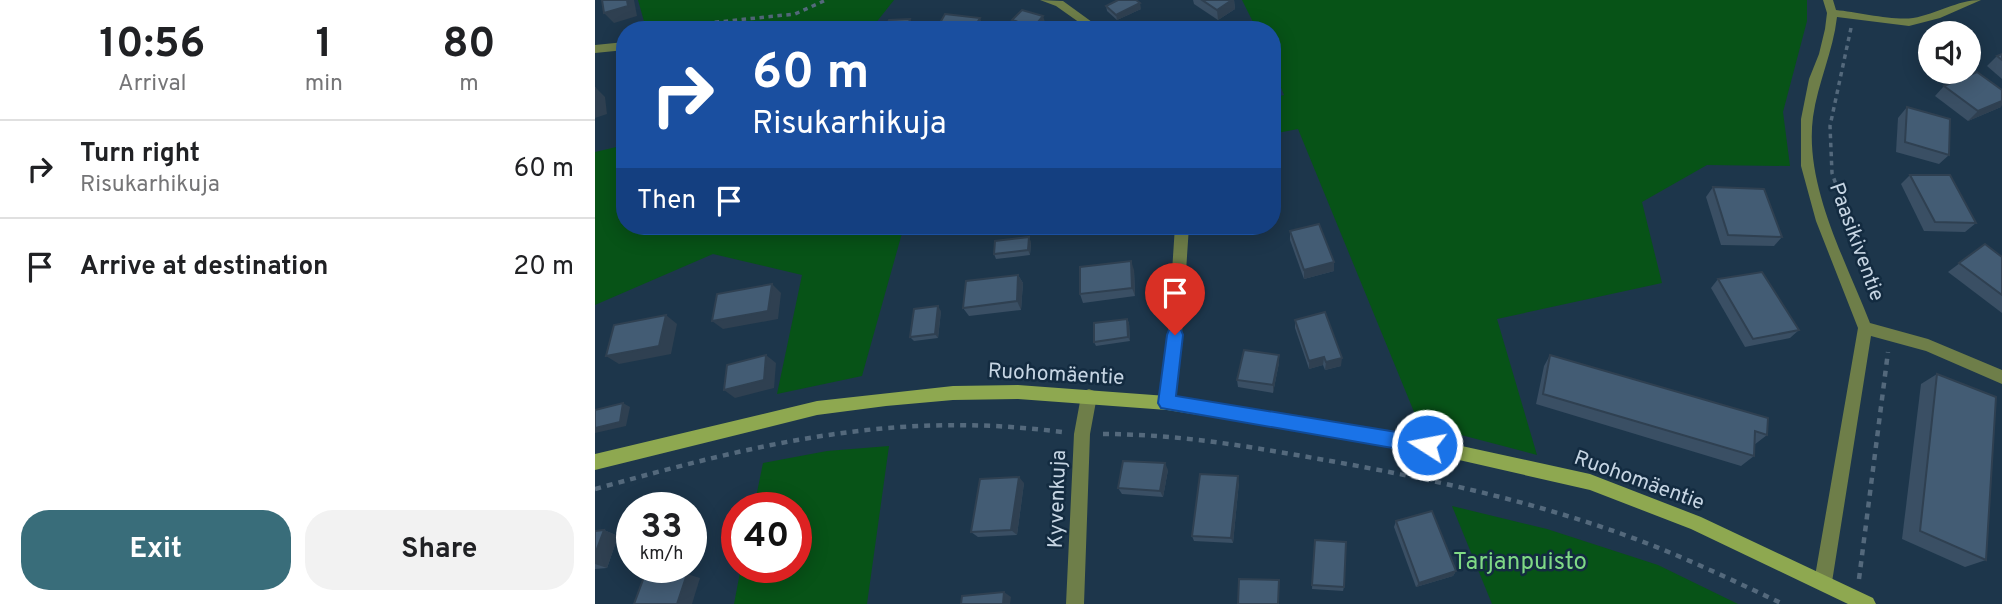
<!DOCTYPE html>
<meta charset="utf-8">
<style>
body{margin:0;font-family:Overpass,sans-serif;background:#f2f2f2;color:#202124;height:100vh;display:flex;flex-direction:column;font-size:26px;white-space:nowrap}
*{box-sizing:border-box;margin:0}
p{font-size:23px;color:#757577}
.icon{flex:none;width:38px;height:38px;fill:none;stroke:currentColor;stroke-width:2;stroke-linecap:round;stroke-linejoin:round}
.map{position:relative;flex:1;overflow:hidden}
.details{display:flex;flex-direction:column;background:#fff;width:595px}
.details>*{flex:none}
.guide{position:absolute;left:21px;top:21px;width:665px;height:214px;border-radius:28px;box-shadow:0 4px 18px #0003;background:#1a4fa0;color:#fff;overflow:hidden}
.controls{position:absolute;left:1323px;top:21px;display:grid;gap:14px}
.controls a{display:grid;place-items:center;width:63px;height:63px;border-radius:50%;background:#fff;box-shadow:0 4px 18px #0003;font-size:35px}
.speed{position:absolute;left:21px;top:492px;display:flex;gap:14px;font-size:35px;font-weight:700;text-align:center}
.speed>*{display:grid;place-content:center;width:91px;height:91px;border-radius:50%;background:#fff;box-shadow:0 4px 18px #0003;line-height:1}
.speed small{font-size:18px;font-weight:400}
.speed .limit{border:10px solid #d22;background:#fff;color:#111}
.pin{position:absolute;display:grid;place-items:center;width:60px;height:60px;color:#fff;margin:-72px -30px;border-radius:50% 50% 50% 0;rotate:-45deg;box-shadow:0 0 7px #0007}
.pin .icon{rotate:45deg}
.me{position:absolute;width:77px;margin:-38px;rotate:281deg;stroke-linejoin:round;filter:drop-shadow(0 0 5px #0008)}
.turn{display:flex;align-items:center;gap:24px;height:147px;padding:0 21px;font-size:32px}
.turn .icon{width:91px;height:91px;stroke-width:2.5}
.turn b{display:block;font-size:49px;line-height:60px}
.then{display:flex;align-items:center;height:66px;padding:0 21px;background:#0003;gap:14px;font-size:26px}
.eta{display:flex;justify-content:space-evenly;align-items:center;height:119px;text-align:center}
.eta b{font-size:42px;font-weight:700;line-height:49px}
.action{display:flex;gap:14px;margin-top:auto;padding:14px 21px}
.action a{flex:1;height:80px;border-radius:28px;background:#396d7a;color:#fff;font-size:28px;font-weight:700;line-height:80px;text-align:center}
.action a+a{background:#f2f2f2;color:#202124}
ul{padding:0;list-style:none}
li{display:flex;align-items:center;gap:21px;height:98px;padding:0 21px;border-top:2px solid #e0e0e0}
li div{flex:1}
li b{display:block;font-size:26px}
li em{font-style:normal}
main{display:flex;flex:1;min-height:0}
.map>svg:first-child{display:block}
</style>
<main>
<section class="details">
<div class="eta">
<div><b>10:56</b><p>Arrival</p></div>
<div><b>1</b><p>min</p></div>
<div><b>80</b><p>m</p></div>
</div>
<ul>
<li><svg class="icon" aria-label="right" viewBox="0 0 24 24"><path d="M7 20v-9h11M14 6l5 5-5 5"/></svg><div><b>Turn right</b><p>Risukarhikuja</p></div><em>60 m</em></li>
<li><svg class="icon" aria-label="arrive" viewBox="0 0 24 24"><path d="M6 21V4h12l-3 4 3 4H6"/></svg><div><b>Arrive at destination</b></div><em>20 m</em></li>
</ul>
<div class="action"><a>Exit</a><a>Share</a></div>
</section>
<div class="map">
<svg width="1407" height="604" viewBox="0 0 1407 604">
<rect width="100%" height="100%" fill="#1d364b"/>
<g fill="#075317">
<polygon points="43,0 299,0 280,24 255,30 59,30 50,25"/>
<polygon points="647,0 1212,0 1212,21 1188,112 1195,166 1112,165 1047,202 1067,283 902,319 942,455 824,424 703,129 677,134 677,98 689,95 677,66 677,30 662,30"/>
<polygon points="30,145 30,226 309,226 267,376 182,394 207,275 118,254 0,305 0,152"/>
<polygon points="294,446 272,604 139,604 146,567 201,567 201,508 159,507 168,463 232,451"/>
<polygon points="857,506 952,529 1063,565 1143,604 897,604"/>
</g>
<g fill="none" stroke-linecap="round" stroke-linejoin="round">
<g stroke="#54697c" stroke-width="3.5" stroke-dasharray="4.5 4.5" stroke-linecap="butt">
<polyline points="1256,28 1235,126 1237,173 1269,266"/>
<polyline points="94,30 113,23 200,14 231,0"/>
</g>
<g stroke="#54697c" stroke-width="4.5" stroke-dasharray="6 6" stroke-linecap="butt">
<polyline points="1269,264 1279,294"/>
<path d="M508,434C581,434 652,446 724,459C827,477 929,499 1027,534C1083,554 1135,579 1188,604"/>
<path d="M0,489C163,444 296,410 467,432"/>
<polyline points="1264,579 1293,352"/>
</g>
<g fill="#6e7e49" fill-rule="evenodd">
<polygon points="445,0 468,1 508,30 495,30 461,6"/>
<path d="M1228,0H1238L1241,10C1262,12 1299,21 1318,18C1342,14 1362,0 1386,0L1345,18L1314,26L1242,17C1238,52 1223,82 1218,117C1209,185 1251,261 1275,323L1333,339L1407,370V384L1331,351L1276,336L1237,582L1234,588L1228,591L1222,588L1219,582L1263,328L1221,221L1206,166V119L1214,79L1224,54L1230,29L1232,13Z"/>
<polygon points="30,42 30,50 0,53 0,45"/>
<polygon points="580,226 594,226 585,363 580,403 577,408 572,410 567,408 564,403 571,363"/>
<polygon points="494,389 499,391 502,396 495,434 489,604 471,604 479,434 486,396 489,391"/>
</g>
<polygon fill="#8ea850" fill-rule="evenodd" points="423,385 572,396 807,433 995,474 1106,517 1278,598 1281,604 1253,604 1096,529 995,490 807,447 572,410 423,399 358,400 291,406 222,415 0,470 0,454 222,401 358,386"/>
</g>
<g fill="#3a4f64">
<polygon points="598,0 639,0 640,9 623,20 599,4"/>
<polygon points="511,6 546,9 522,20 512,11"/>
<polygon points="417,20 450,22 443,30 433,30 420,26"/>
<polygon points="1407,54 1407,79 1392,66 1402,56"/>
<polygon points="1349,86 1406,107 1373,121 1340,96"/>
<polygon points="1312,107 1354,155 1344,164 1301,152 1303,118"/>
<polygon points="1315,175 1381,223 1370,232 1329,231 1306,184"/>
<polygon points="1118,187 1187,237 1179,246 1126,245 1111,197"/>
<polygon points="359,226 409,226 409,230 364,235"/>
<polygon points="695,231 739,262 739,271 709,279 695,240"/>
<polygon points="436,242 435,255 401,259 399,254"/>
<polygon points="1390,244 1407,257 1407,313 1353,272"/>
<polygon points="539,270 540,296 488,303 485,294"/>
<polygon points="423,275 428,283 426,310 374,316 368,308"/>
<polygon points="1123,279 1204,330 1195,338 1150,347 1116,288"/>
<polygon points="346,311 343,338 319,341 315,337"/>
<polygon points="532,319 534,323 535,341 501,346 499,342"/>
<polygon points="700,320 746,366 730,370 728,365 714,369 700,328"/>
<polygon points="955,355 1172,435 1159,445 1159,456 1146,466 941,404 949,366"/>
<polygon points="684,363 678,393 643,387 642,380"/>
<polygon points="1342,374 1391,560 1370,567 1307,539 1326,384"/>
<polygon points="573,470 568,497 527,494 523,488"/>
<polygon points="644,482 638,543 599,541 597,536"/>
<polygon points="429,483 422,535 383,537 376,532"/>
<polygon points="801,521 861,571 858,576 821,587 799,527"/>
<polygon points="9,530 23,536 12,568 0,569 0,531"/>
<polygon points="720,540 749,587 748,591 717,589"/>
</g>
<g fill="#2f4051">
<polygon points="32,0 39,0 42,16 19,23 9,13"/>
<polygon points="637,0 639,0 640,9 623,20 622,10"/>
<polygon points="545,3 546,9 522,20 521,15"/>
<polygon points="448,16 450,22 443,30 440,30 439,27"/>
<polygon points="385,18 389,28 388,30 378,30"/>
<polygon points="315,19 321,30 312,30"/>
<polygon points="0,87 10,97 12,114 0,118"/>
<polygon points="1407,101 1407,105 1406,107 1373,121 1383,111"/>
<polygon points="632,226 656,226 633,231"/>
<polygon points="434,237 436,242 435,255 433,250"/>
<polygon points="536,261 539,270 540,296 537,288"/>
<polygon points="739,262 739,271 709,279 709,270"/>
<polygon points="423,275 428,283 426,310 422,301"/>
<polygon points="177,284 186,293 183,319 128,329 117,321"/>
<polygon points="343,306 346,311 343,338 340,334"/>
<polygon points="71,315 82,324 76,354 24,364 11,356"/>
<polygon points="532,319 534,323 535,341 533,337"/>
<polygon points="171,355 181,363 179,388 140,398 129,390"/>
<polygon points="684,355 684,363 678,393 678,385"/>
<polygon points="729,357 728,365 714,369 714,361"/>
<polygon points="747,358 746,366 730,370 731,362"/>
<polygon points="28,403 35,407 31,426 0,433 0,428"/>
<polygon points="570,463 573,470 568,497 565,491"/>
<polygon points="643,476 644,482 638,543 636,538"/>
<polygon points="424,477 429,483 422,535 416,530"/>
<polygon points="9,530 23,536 12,568 0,564 0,554"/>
<polygon points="861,571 858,576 821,587 824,583"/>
<polygon points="92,574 105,578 97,604 82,604"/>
<polygon points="409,592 416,597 415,604 408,604"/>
</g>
<g fill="#435c74" stroke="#2f4051" stroke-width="2">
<polygon points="7,0 32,0 33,6 9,13"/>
<polygon points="523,0 541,0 545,3 521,15 511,6"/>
<polygon points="607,0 637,0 622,10"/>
<polygon points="427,10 448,16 439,27 417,20"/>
<polygon points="350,14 385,18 378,30 341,30"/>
<polygon points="315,19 312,29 317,30 290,30 294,20"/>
<polygon points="1407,54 1407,60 1402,56"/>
<polygon points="1382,72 1407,90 1407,101 1383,111 1349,86"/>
<polygon points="0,87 2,104 0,105"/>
<polygon points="1312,107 1355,119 1354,155 1310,142"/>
<polygon points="1315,175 1355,175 1381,223 1340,222"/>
<polygon points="1118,187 1169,189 1187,237 1133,235"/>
<polygon points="724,224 739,262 709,270 695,231"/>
<polygon points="434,237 433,250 399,254 400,241"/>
<polygon points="1390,244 1407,257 1407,295 1364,263"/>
<polygon points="536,261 537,288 485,294 485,267"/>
<polygon points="1167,272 1204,330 1158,339 1123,279"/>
<polygon points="423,275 422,301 368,308 371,281"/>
<polygon points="177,284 173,311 117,321 122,294"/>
<polygon points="343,306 340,334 315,337 319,309"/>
<polygon points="730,312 747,358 731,362 729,357 714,361 700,320"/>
<polygon points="71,315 64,346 11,356 19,325"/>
<polygon points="532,319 533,337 499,342 499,323"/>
<polygon points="649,350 684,355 678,385 642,380"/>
<polygon points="171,355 169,380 129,390 132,365"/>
<polygon points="955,355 1173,418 1172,435 1160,431 1159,456 948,394"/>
<polygon points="1342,374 1401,397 1391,560 1325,531"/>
<polygon points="28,403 25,422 0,428 0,410"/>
<polygon points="528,461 570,463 565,491 523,488"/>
<polygon points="605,474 643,476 636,538 597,536"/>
<polygon points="424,477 416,530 376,532 385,479"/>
<polygon points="837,511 861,571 824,583 801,521"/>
<polygon points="9,530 0,554 0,531"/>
<polygon points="720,540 751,542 749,587 717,585"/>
<polygon points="92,574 82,604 39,604 49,577"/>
<polygon points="644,579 684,580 683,604 643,604"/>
<polygon points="409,592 408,604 366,604 367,596"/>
</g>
<polygon fill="#1a73e8" stroke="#114b97" stroke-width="2" points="580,328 586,330 588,335 581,396 832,437 838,439 841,445 838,451 832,454 566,408 563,403 572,335 574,330"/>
<g text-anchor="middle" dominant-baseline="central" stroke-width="5" stroke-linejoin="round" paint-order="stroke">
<g font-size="21" fill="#c6d5e3" stroke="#132b40">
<text transform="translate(1261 242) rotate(70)">Paasikiventie</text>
<text transform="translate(461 375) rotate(3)">Ruohomäentie</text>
<text transform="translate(1044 481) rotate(20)">Ruohomäentie</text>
<text transform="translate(463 499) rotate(-88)">Kyvenkuja</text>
</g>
<g font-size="24" fill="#7fd985" stroke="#132b40">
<text x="925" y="563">Tarjanpuisto</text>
</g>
</g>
</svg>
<div class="controls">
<a><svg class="icon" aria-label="sound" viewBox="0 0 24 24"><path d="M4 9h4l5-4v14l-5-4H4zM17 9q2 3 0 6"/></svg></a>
</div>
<div class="speed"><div>33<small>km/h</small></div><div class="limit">40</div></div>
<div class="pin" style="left:580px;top:335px;background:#d93025"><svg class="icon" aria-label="arrive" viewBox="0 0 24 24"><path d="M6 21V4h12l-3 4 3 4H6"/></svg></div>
<svg class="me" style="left:832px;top:445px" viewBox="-20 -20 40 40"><circle r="17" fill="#1a73e8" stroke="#fff" stroke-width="3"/><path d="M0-11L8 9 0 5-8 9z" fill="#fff"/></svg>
<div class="guide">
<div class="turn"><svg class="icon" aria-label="right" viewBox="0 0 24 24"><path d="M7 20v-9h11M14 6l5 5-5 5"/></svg><div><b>60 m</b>Risukarhikuja</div></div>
<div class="then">Then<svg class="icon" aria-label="arrive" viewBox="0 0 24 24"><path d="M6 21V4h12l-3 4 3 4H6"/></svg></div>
</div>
</div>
</main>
